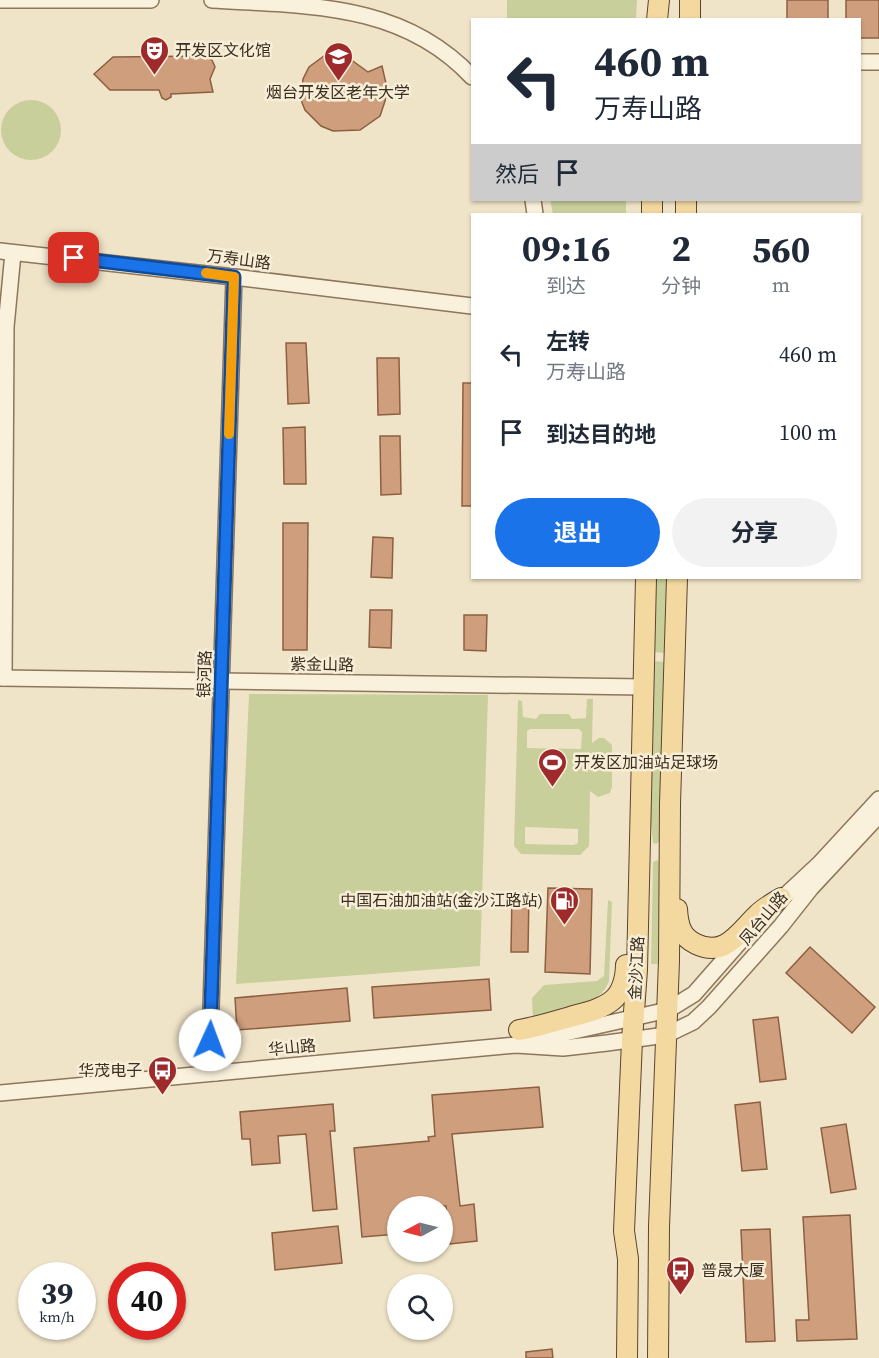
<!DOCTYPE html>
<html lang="zh">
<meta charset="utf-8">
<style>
body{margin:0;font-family:"Source Serif 4","Noto Sans SC",serif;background:#f2f2f3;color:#1f2937;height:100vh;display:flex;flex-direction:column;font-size:22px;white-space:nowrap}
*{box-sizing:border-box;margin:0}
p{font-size:20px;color:#747a83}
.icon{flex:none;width:33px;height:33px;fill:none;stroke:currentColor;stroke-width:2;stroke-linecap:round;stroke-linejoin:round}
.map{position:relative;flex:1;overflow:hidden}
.details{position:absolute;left:471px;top:213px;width:390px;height:366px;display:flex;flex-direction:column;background:#fff;border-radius:0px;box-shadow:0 2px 4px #0004}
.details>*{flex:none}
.guide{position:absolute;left:471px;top:18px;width:390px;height:183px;border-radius:0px;box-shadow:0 2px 4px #0004;background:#fff;color:#1f2937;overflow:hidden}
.needle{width:39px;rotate:263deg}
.fabs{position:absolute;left:387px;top:1196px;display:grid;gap:12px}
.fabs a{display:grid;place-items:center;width:66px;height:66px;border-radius:50%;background:#fff;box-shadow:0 2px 4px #0004;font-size:30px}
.speed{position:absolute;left:18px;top:1262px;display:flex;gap:12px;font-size:30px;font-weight:700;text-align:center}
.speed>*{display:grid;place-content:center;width:78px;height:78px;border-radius:50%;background:#fff;box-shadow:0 2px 4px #0004;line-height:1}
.speed small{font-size:15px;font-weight:400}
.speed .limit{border:9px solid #d22;background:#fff;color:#111}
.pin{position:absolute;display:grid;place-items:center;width:51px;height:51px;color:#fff;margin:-26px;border-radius:12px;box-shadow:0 3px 9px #0006}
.me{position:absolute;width:66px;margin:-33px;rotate:2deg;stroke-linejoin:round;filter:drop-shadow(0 0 4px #0008)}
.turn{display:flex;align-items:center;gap:21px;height:126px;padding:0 24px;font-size:27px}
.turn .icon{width:78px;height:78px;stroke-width:2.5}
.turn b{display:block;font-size:42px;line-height:51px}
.then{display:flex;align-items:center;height:57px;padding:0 24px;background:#0003;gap:12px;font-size:22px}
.eta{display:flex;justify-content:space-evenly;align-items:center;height:102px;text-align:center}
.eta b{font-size:36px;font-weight:700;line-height:42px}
.primary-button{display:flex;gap:12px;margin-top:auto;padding:12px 24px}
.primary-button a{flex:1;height:69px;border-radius:36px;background:#1a73e8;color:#fff;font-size:24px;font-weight:700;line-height:69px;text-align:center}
.primary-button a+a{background:#f2f2f3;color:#1f2937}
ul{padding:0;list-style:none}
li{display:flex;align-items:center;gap:18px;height:78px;padding:0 24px}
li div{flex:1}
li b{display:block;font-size:22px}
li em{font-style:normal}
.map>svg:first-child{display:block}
</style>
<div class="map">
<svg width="879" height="1358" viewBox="0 0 879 1358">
<rect width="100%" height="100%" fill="#f0e4c8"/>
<g fill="#c9cf9b" fill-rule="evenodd">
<polygon points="507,0 637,0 636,19 507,19"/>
<circle cx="31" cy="130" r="30"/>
<polygon points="550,200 626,200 626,214 553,214"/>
<polygon points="656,578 667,578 665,653 654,652"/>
<polygon points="653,661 665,662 660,841 656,844 653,843 648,794"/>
<polygon points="249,694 488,695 480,966 236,984"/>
<path d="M587,699H593L592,743L599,738H604L612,745V787L610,793L598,797L590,791L589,846L580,855L521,854L514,846L518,700L522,701L523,717L536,719L540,714H569L572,719L586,718ZM530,729H579L582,732L581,749L527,748V731ZM525,827L578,829V843L574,845L525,844Z"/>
<polygon points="657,860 661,864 659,964 651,964 653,862"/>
<path d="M608,900L612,902L609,981C598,1010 560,1012 533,1021L532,998L544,985L597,981L604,976Z"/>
</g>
<g fill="#cf9f7d" stroke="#8d5f41" stroke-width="1.5">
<rect x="787" y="0" width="41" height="20"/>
<polygon points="846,0 879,0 879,38 860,38 860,20 846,20"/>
<polygon points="328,53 343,54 368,72 382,66 387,88 385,101 380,116 360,130 333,131 321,126 305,110 301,100 303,79 309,67"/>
<polygon points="204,56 212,60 215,67 210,79 213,92 171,94 171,97 166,100 162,98 159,90 110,90 94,74 113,57"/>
<polygon points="286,343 306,343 309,403 288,404"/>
<polygon points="377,358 399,358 400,414 378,415"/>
<polygon points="463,383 472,383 472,506 462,506"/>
<polygon points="305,427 306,484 284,484 283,428"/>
<polygon points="380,436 400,436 401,494 381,495"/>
<polygon points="283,523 308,523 307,650 283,650"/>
<polygon points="373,537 393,538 392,578 371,577"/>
<polygon points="370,610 392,610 391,648 369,647"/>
<polygon points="464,615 487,615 486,651 464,650"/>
<polygon points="548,888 592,889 590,974 545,972"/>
<polygon points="512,893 529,893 528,952 511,952"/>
<polygon points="810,947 875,1007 852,1033 786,973"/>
<polygon points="489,979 491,1010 374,1018 372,987"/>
<polygon points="347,988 350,1021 237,1030 235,998"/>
<polygon points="778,1017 786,1079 760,1082 753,1020"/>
<polygon points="539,1087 543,1127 452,1134 460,1206 474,1204 477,1241 450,1244 446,1206 398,1206 398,1234 362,1237 354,1148 429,1141 428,1137 435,1136 432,1095"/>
<polygon points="760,1102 767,1169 742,1171 735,1105"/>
<polygon points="333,1104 335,1131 330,1131 337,1209 313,1211 306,1134 278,1136 280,1163 252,1165 250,1139 242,1139 240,1112"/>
<polygon points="846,1124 856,1189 831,1193 821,1128"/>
<polygon points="850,1215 857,1339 797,1341 796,1320 809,1320 803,1217"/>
<polygon points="338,1226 342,1263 275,1270 272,1233"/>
<polygon points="770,1229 775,1341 746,1342 741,1230"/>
<polygon points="552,1349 553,1358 526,1358 526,1352"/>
</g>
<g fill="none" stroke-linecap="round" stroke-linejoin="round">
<defs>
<g id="minor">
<polyline points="0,0 151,0"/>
<path d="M212,0C307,6 402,2 472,77"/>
<polyline points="860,62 879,62"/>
<polyline points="533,200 535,214"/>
<polyline points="0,251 234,277 472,306"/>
<polyline points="0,678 643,687"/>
<polyline points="4,678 6,327 13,253"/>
<polyline points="774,906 819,864 879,799"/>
<polyline points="525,1042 668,1010 694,994 745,936"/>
<polyline points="216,1073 210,1040 234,277"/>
<polyline points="0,1093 516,1045 563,1048 607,1043 666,1035 693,1022 709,1007 781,926 811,888 879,815"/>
</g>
<g id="major">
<polyline points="657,20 659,0"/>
<polyline points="690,20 690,0"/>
<polyline points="652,214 652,200"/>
<polyline points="686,214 686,200"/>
<path d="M677,909C678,925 681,937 696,944C725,958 739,932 758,914C764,908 773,903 781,898"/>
<path d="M519,1030C537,1027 553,1022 570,1017C603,1008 625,1004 626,965"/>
<polyline points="627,1358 628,1259 624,1231 632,1040 637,970 646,578"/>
<polyline points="658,1358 659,1227 669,961 670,804 677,578"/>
</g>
</defs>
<use href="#minor" stroke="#8d765c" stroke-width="18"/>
<use href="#major" stroke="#5b4430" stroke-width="22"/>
<use href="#minor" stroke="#faf1dc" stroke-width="15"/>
<use href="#major" stroke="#f3d9a0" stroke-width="20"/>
</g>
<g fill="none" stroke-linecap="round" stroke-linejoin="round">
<defs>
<polyline id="route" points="74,258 234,277 210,1040"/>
</defs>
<use href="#route" stroke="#114b97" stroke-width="15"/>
<use href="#route" stroke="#1a73e8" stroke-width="10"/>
<polyline stroke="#f59e0b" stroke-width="10" points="206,273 234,277 229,434"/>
</g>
<defs>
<symbol id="theatre-pin" viewBox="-11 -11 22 30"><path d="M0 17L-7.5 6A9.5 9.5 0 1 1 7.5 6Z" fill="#9e2a2b" stroke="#f7eed8"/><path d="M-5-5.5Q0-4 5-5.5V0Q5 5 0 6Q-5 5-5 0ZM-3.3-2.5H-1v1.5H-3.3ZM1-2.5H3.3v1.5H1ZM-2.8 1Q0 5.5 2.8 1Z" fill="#fff"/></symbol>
<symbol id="school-pin" viewBox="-11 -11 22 30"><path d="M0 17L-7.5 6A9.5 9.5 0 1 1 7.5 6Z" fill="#9e2a2b" stroke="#f7eed8"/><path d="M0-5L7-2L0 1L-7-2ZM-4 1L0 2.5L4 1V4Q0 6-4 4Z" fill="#fff"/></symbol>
<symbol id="stadium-pin" viewBox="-11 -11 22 30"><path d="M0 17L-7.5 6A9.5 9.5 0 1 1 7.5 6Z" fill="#9e2a2b" stroke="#f7eed8"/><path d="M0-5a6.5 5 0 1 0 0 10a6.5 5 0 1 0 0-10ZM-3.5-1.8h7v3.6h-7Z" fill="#fff"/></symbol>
<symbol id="fuel-pin" viewBox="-11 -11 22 30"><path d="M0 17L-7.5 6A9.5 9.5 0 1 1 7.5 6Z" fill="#9e2a2b" stroke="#f7eed8"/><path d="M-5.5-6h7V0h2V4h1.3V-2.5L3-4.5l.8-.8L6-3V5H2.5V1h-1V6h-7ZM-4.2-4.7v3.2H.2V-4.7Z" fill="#fff"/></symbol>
<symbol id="bus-pin" viewBox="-11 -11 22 30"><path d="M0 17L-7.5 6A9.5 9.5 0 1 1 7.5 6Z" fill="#9e2a2b" stroke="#f7eed8"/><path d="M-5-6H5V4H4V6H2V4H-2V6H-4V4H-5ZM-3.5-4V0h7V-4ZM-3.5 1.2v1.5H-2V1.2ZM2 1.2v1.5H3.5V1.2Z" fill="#fff"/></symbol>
</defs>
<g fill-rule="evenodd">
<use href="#theatre-pin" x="138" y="34" width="33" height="45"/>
<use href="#school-pin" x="322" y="40" width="33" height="45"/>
<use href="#stadium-pin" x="536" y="746" width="33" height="45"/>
<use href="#fuel-pin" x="548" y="884" width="33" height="45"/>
<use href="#bus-pin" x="146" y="1054" width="33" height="45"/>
<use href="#bus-pin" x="664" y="1254" width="33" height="45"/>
</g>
<g text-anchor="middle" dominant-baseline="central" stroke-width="5" stroke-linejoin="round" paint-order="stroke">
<g font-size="16" fill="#3d2e20" stroke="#f7eed8" text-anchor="start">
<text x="175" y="50">开发区文化馆</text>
<text x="338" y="92" text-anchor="middle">烟台开发区老年大学</text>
<text x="574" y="762">开发区加油站足球场</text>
<text x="543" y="900" text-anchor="end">中国石油加油站(金沙江路站)</text>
<text x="142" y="1070" text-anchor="end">华茂电子</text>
<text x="701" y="1270">普晟大厦</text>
</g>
<g font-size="16" fill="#3d2e20" stroke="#f7eed8">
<text transform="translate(239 259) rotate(7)">万寿山路</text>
<text transform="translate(322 664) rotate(1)">紫金山路</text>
<text transform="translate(204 674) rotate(-88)">银河路</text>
<text transform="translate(763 918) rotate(-50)">凤台山路</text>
<text transform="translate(636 968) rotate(-87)">金沙江路</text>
<text transform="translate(292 1047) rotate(-6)">华山路</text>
</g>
</g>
</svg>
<div class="fabs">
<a><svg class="needle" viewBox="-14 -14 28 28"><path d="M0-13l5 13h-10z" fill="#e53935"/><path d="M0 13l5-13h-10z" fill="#747a83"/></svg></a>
<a><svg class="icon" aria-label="search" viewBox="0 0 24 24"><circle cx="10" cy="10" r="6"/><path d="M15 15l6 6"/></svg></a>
</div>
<div class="speed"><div>39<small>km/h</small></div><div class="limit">40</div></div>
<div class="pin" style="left:74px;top:258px;background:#d93025"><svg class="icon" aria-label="arrive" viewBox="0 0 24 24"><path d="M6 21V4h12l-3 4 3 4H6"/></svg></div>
<svg class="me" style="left:210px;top:1040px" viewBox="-20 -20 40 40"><circle r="19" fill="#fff"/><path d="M0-13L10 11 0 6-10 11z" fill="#1a73e8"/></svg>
<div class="guide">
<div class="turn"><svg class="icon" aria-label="left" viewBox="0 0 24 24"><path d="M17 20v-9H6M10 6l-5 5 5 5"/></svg><div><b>460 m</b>万寿山路</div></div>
<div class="then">然后<svg class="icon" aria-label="arrive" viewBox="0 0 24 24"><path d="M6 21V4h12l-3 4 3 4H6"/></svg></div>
</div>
<section class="details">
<div class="eta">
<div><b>09:16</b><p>到达</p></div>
<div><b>2</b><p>分钟</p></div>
<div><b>560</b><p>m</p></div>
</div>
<ul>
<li><svg class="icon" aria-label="left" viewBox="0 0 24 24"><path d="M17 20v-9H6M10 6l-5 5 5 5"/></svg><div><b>左转</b><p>万寿山路</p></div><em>460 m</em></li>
<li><svg class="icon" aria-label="arrive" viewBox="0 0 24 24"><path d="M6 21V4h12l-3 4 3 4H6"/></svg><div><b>到达目的地</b></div><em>100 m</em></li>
</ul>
<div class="primary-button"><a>退出</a><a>分享</a></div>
</section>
</div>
